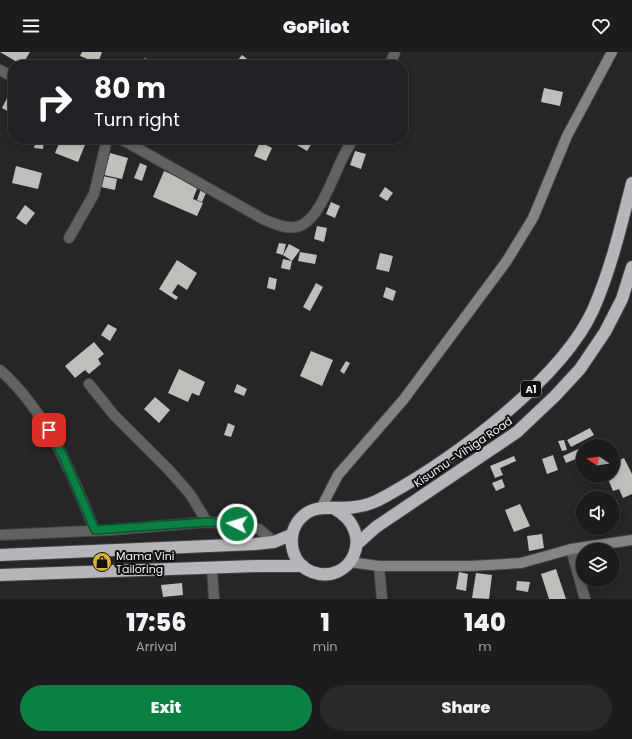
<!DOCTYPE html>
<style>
body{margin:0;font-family:Poppins,sans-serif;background:#29292b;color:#f1f3f6;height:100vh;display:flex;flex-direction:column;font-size:15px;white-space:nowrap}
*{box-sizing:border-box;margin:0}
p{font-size:13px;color:#a0a1a4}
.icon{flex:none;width:22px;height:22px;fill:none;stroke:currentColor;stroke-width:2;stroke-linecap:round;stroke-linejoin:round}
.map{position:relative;height:547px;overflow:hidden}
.drawer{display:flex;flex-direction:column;background:#1c1c1e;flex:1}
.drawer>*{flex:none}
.guide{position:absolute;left:8px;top:8px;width:400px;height:84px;border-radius:16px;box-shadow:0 2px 6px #0003,0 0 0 1px #3a3a3c;background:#202124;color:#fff;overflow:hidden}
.needle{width:26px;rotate:282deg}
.fabs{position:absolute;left:576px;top:387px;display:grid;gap:8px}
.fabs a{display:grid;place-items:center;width:44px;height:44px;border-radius:50%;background:#1c1c1e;box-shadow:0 2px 6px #0003,0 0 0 1px #3a3a3c;font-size:20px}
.pin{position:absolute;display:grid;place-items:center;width:34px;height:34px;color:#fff;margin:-17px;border-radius:8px;box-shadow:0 2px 6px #0006}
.me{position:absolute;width:44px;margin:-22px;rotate:275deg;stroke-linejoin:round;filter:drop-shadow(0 0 3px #0008)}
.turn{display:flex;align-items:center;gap:14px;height:84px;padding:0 20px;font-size:18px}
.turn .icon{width:52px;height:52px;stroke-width:2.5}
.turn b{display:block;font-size:28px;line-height:34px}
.eta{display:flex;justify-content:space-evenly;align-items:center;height:68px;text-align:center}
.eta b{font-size:24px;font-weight:800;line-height:28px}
.cta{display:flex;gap:8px;margin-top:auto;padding:8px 20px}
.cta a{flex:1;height:46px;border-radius:24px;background:#0b8043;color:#fff;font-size:16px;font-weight:800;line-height:46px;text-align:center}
.cta a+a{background:#29292b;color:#f1f3f6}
header{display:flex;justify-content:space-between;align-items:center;height:52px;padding:0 20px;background:#1c1c1e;font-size:18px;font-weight:800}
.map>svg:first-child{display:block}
</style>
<header><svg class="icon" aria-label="menu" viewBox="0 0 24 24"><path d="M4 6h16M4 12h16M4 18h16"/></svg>GoPilot<svg class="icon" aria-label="heart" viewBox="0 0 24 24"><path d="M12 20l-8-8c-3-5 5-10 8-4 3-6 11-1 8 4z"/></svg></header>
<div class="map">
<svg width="632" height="547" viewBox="0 0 632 547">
<rect width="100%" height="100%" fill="#262528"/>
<g fill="#bfbeb9">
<polygon points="0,0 30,0 22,13"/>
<polygon points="82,0 102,0 98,11 80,4"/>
<polygon points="242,3 251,10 248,13 238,8"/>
<polygon points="145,6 154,12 153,13 141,13"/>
<polygon points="544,36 563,40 560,54 541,50"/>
<polygon points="8,44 13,46 13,62 2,56"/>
<polygon points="36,87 44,88 43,97 34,96"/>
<polygon points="61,87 87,88 78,110 55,101"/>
<polygon points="301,87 305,87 312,91 307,99 297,93"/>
<polygon points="260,90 272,96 266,109 254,104"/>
<polygon points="355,99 366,102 361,117 350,113"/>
<polygon points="110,101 128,106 122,127 104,123"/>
<polygon points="140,111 147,114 142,129 134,126"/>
<polygon points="16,114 42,121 38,137 12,131"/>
<polygon points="164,119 198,134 193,147 203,151 197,164 153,145"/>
<polygon points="103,124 117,127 115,138 101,135"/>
<polygon points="385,135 393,141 387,149 379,144"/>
<polygon points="201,137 207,139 202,150 197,148"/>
<polygon points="331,150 340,154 335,166 326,162"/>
<polygon points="25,153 35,161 26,173 16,166"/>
<polygon points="317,174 327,176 324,190 314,187"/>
<polygon points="279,191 286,192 283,203 276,201"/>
<polygon points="289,192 300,198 292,209 290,218 281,216 283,207 292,209 283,203"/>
<polygon points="300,200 317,203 315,212 298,209"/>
<polygon points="380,201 393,204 389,220 376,217"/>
<polygon points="177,208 197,221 187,238 178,232 172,241 178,245 176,248 159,237"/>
<polygon points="269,225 277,227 275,238 267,236"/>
<polygon points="316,231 323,235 310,259 303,255"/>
<polygon points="386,235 396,239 393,249 383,245"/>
<polygon points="108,272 117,277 110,289 101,283"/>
<polygon points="94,290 104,302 98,307 101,312 89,322 85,318 75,326 65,314"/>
<polygon points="311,299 333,308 322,334 300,324"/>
<polygon points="346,309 350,311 344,322 340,319"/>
<polygon points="179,317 205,330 199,344 192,341 188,350 168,341"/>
<polygon points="237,332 247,337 244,344 234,340"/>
<polygon points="155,345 170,358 159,371 144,357"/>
<polygon points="228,371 235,374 231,385 224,383"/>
<polygon points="590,376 594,383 571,395 567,388"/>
<polygon points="564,388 567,398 562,399 558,389"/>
<polygon points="598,389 600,394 592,394 591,392"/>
<polygon points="583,395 583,404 566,411 563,404"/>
<polygon points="553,403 558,418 547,422 542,407"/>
<polygon points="514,404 516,409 500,416 503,423 495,426 490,414"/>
<polygon points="624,406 632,422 632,442 623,446 619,437 613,439 608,427 614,424 613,411"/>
<polygon points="502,427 505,435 496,439 492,431"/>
<polygon points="520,452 530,474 514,480 505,458"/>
<polygon points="542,482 544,496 529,499 527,484"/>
<polygon points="556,517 566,547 549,547 541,522"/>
<polygon points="459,520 468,522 466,539 456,537"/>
<polygon points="476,521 492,523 489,547 472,546"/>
<polygon points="517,529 530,530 528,540 516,538"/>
<polygon points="182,531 183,543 163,545 161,533"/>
</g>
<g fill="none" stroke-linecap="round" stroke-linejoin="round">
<defs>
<g id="street">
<polyline points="390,13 395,0"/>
<polyline points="0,18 13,25"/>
<path d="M121,87L263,167C272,171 285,177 296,175C324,170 337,105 354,87"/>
<polyline points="69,186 94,142 107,87"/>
<path d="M0,318C48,361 71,420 95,479"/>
<polyline points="89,332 114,363 169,418 190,442 207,470"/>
<polyline points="0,483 111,478 207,470 237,472 259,477 274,490"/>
<polyline points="571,497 585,547"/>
<polyline points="379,514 382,547"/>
<polyline points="212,516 214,547"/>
</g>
<g id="secondary">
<polyline points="321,456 338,423 404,347 506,210 533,166 567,84 612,0"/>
<polyline points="349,510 379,514 471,514 521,511 571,497 632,488"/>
</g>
<g id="highway">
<path d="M335,457C377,481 351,534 312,520C289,511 285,479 303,464C316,451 338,458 355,455C366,454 376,450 386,444C453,407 561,328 593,258C611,217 621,174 632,131"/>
<polyline points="357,492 376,475 517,380 555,344 580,317 605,280 622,247 632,215"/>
<polyline points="0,503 255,492 274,490 291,483"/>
<polyline points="0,523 259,514 303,514"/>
</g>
</defs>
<use href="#street" stroke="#434244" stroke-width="12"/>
<use href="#secondary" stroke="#434244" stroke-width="12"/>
<use href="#highway" stroke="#434244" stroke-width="14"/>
<use href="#street" stroke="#626163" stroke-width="10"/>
<use href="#secondary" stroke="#848386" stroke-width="10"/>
<use href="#highway" stroke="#b7b5b9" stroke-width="12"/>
</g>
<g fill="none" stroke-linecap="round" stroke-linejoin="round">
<defs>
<polyline id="route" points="49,378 64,406 95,478 207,470 237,472"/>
</defs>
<use href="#route" stroke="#07532c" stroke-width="10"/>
<use href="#route" stroke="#0b8043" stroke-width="7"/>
</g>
<defs>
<symbol id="shop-disc" viewBox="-11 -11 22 22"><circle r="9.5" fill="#ddb133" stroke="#0f0e10"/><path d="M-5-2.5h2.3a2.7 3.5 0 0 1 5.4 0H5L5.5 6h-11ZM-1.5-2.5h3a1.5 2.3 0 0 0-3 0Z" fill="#111"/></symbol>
</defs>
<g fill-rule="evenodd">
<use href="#shop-disc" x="91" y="499" width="22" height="22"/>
</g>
<g text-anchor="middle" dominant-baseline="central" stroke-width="4" stroke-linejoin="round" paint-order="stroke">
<rect fill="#0f0e10" stroke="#aeadaf" stroke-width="1" x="521" y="329" width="20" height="16" rx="3"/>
<g font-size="10" font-weight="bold" fill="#f2f1f3">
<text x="531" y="337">A1</text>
</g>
<g font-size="11" fill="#f2f1f3" stroke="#0f0e10">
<text transform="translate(463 400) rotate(-34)">Kisumu -Vihiga Road</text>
</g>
<g font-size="11" fill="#f2f1f3" stroke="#0f0e10" text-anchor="start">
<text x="116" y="504">Mama Vini<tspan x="116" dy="13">Tailoring</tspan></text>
</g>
</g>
</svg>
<div class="fabs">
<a><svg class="needle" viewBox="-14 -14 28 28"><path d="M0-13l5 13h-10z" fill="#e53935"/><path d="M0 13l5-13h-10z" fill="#a0a1a4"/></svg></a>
<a><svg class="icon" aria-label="sound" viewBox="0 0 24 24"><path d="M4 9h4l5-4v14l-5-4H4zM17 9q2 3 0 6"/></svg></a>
<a><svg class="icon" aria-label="layers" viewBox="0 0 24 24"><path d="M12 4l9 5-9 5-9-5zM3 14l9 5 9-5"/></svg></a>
</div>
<div class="pin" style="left:49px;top:378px;background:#d93025"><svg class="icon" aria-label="arrive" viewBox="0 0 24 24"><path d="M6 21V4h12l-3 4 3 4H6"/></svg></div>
<svg class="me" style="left:237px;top:472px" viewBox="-20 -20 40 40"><circle r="17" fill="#0b8043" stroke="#fff" stroke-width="3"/><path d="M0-11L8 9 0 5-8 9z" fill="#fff"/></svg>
<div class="guide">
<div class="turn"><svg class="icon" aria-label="right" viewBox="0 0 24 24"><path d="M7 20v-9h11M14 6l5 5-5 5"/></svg><div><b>80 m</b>Turn right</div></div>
</div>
</div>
<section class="drawer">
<div class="eta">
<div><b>17:56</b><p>Arrival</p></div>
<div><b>1</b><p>min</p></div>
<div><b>140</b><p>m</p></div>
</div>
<div class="cta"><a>Exit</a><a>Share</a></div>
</section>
